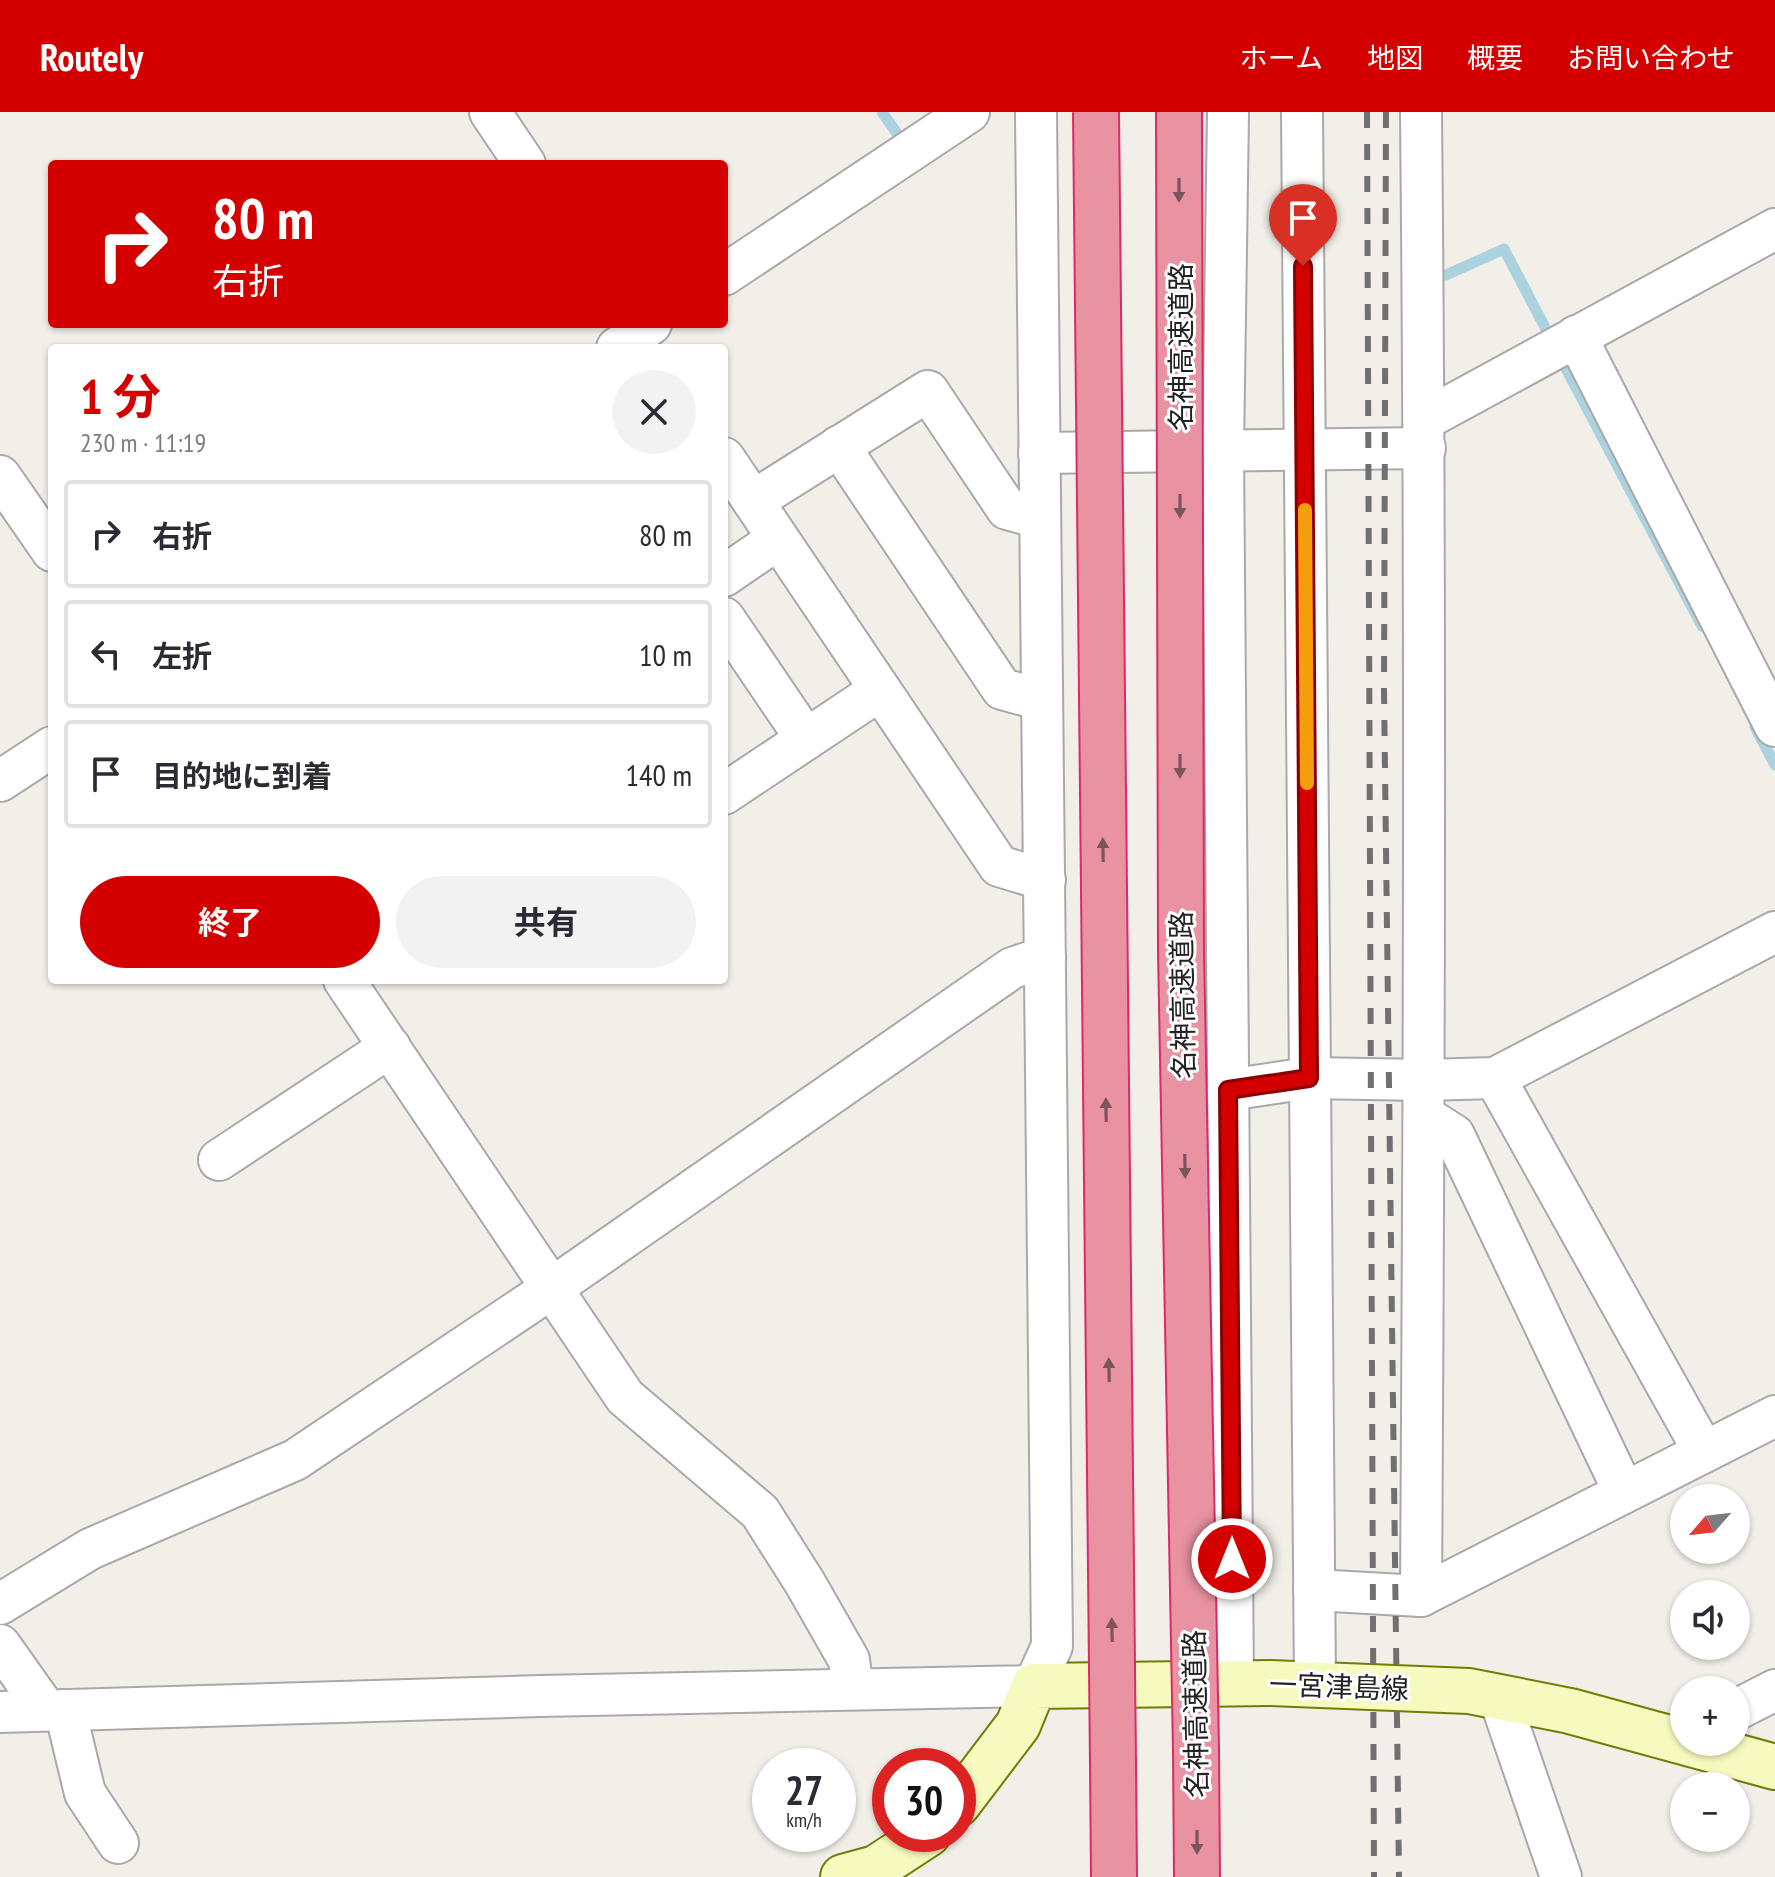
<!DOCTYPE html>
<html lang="ja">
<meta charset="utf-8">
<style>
body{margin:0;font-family:"PT Sans Narrow","Noto Sans JP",sans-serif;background:#f2f2f3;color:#2b2b33;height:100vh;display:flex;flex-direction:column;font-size:30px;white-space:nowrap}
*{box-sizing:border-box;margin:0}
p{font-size:26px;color:#7c7c81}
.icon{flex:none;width:44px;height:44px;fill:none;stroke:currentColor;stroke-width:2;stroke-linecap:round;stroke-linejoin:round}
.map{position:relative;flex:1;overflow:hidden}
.side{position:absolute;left:48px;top:232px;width:680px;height:640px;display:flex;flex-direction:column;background:#fff;border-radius:8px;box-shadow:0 2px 6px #0004}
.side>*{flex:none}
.banner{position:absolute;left:48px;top:48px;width:680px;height:168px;border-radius:8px;box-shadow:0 2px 6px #0004;background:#d40000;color:#fff;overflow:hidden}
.needle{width:52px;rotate:242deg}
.fabs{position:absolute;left:1670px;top:1372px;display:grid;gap:16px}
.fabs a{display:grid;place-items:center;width:80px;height:80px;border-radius:50%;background:#fff;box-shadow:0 2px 6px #0004;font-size:40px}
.speed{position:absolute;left:752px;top:1636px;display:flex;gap:16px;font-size:40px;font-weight:700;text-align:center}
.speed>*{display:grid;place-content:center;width:104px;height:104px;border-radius:50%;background:#fff;box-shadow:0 2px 6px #0004;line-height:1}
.speed small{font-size:20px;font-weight:400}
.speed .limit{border:12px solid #d22;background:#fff;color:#111}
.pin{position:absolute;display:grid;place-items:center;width:68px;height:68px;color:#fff;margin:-82px -34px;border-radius:50% 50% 50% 0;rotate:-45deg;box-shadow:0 0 8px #0007}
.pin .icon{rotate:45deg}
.me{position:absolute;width:88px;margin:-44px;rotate:0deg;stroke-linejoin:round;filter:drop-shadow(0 0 6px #0008)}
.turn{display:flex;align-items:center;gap:28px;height:168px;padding:0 32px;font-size:36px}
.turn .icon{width:104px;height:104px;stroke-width:2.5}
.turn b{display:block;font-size:56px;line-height:68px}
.round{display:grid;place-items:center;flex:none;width:84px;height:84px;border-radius:42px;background:#f2f2f3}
.summary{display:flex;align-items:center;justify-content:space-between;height:136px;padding:0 32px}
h1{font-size:48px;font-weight:700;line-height:60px;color:#d40000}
.primary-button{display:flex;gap:16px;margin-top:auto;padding:16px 32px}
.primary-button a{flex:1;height:92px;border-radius:48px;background:#d40000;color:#fff;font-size:32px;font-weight:700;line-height:92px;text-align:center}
.primary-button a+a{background:#f2f2f3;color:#2b2b33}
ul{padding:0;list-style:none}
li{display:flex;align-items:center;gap:24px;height:108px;margin:0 16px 12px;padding:0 16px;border:4px solid #e1e1e2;border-radius:8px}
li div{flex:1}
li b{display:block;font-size:30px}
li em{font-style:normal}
header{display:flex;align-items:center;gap:48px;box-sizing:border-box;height:112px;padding:0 40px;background:#d40000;color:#fff}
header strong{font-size:38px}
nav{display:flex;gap:44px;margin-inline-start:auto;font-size:28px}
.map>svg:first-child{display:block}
</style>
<header>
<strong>Routely</strong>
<nav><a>ホーム</a><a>地図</a><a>概要</a><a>お問い合わせ</a></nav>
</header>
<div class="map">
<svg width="1775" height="1765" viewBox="0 0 1775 1765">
<rect width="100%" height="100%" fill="#f2efe9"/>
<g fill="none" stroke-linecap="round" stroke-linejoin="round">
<g stroke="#aad3df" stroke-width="11">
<polyline points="882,0 901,27"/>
<polyline points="1446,163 1504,137 1549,223"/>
<polyline points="1562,249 1702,514"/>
<polyline points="1755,615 1775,653"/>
</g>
<defs>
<g id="minor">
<polyline points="490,0 525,52"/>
<polyline points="1228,0 1223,339 1233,1572"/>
<polyline points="1302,0 1315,1573"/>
<path d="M1421,0C1426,495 1424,989 1421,1484L1775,1304"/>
<polyline points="724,163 969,0"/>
<polyline points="1576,224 1775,614"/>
<polyline points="617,236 651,212"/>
<polyline points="1424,308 1775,117"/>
<polyline points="839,334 1002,577 1042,588"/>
<polyline points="1039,341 1425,336"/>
<polyline points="724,346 999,754 1045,768"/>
<polyline points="0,364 52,439"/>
<polyline points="753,389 928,279 1007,397 1040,406"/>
<polyline points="724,464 778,427"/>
<polyline points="724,506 806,627"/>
<polyline points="0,669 52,635"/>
<polyline points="724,682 880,578"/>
<polyline points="344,868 625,1285 760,1400 805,1471 849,1548 853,1577"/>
<polyline points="1495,966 1704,1340"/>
<polyline points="1228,978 1309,966 1424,968 1495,966 1775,820"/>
<polyline points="1424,1004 1454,1023 1624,1380"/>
<polyline points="219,1048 390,935"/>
<polyline points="1314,1478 1421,1484"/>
<polyline points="0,1492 90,1437 295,1348 552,1176 1012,856 1045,845"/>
<polyline points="0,1533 46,1598"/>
<polyline points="1499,1585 1561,1765"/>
<polyline points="65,1598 85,1681 118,1731"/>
<polyline points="1736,1598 1775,1578"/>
<polyline points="0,1600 540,1584 1034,1574 1052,1534 1036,0"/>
</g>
<g id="secondary">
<polyline points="958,1692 1018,1613 1034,1574 1270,1571 1469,1579 1570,1599 1775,1655"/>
<polyline points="843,1765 876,1756 928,1722"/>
</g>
<g id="motorway">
<polyline points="1196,1638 1197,1765"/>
<polyline points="1113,1652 1114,1765"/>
</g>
</defs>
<use href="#minor" stroke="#a9a9a9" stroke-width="44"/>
<use href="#secondary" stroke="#707d05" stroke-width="48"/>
<use href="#motorway" stroke="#dc2a67" stroke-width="48"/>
<use href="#minor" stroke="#fff" stroke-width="40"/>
<use href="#secondary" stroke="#f7fabf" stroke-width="44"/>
<use href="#motorway" stroke="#e892a2" stroke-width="44"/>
<g stroke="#707070" stroke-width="6" stroke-dasharray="16 16" stroke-linecap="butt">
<polyline points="1367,0 1374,1765"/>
<polyline points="1386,0 1384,578 1399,1765"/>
</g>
<defs>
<g id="motorway-bridge">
<polyline points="1096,0 1113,1652"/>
<polyline points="1179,0 1181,839 1196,1638"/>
</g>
</defs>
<use href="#motorway-bridge" stroke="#dc2a67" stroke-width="48" stroke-linecap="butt"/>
<use href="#motorway-bridge" stroke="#e892a2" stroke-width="44"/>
</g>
<defs><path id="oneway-solid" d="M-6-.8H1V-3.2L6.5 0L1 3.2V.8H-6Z" transform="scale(2)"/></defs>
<g fill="#7b545c">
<use href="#oneway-solid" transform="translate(1179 78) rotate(90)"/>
<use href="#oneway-solid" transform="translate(1180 394) rotate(90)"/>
<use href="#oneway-solid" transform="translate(1180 654) rotate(90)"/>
<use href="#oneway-solid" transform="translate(1103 738) rotate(-91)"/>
<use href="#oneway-solid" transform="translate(1106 998) rotate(-91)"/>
<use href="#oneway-solid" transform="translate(1185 1054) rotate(89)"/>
<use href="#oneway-solid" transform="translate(1109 1258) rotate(-91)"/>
<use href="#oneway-solid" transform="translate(1112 1518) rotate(-91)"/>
<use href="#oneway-solid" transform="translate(1197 1730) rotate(90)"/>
</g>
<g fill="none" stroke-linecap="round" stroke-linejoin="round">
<defs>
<polyline id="route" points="1232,1447 1228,978 1309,966 1303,154"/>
</defs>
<use href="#route" stroke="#8a0000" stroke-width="20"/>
<use href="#route" stroke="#d40000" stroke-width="14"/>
<polyline stroke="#f59e0b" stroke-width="14" points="1305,398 1307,671"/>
</g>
<g text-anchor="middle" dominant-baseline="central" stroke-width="6" stroke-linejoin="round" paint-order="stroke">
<g font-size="28" fill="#222" stroke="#fff">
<text transform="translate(1180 235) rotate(-90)">名神高速道路</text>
<text transform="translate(1182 883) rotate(-91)">名神高速道路</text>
<text transform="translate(1339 1574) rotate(2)">一宮津島線</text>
<text transform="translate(1195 1602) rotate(-91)">名神高速道路</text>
</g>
</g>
</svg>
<div class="fabs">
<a><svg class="needle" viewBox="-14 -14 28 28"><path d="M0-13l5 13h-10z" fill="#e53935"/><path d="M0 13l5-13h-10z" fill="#7c7c81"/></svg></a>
<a><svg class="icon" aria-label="sound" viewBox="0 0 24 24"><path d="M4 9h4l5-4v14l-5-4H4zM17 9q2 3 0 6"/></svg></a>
<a>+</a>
<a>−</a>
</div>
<div class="speed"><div>27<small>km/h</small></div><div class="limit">30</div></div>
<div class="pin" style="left:1303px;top:154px;background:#d93025"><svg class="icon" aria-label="arrive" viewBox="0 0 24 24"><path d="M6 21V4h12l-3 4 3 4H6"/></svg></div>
<svg class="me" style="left:1232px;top:1447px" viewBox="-20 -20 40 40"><circle r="17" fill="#d40000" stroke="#fff" stroke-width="3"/><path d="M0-11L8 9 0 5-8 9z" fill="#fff"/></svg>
<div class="banner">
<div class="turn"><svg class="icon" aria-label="right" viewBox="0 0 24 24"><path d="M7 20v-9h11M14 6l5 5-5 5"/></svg><div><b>80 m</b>右折</div></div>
</div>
<section class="side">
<div class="summary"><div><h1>1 分</h1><p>230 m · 11:19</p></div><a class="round"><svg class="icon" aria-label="close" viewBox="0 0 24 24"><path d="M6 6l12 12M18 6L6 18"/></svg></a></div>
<ul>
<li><svg class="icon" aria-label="right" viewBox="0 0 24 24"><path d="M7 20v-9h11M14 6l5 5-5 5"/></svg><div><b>右折</b></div><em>80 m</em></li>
<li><svg class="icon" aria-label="left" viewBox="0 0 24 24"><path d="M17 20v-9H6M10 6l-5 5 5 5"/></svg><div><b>左折</b></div><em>10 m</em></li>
<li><svg class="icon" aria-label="arrive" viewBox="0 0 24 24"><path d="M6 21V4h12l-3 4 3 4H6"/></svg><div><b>目的地に到着</b></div><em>140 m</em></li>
</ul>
<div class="primary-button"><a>終了</a><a>共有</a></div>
</section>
</div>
